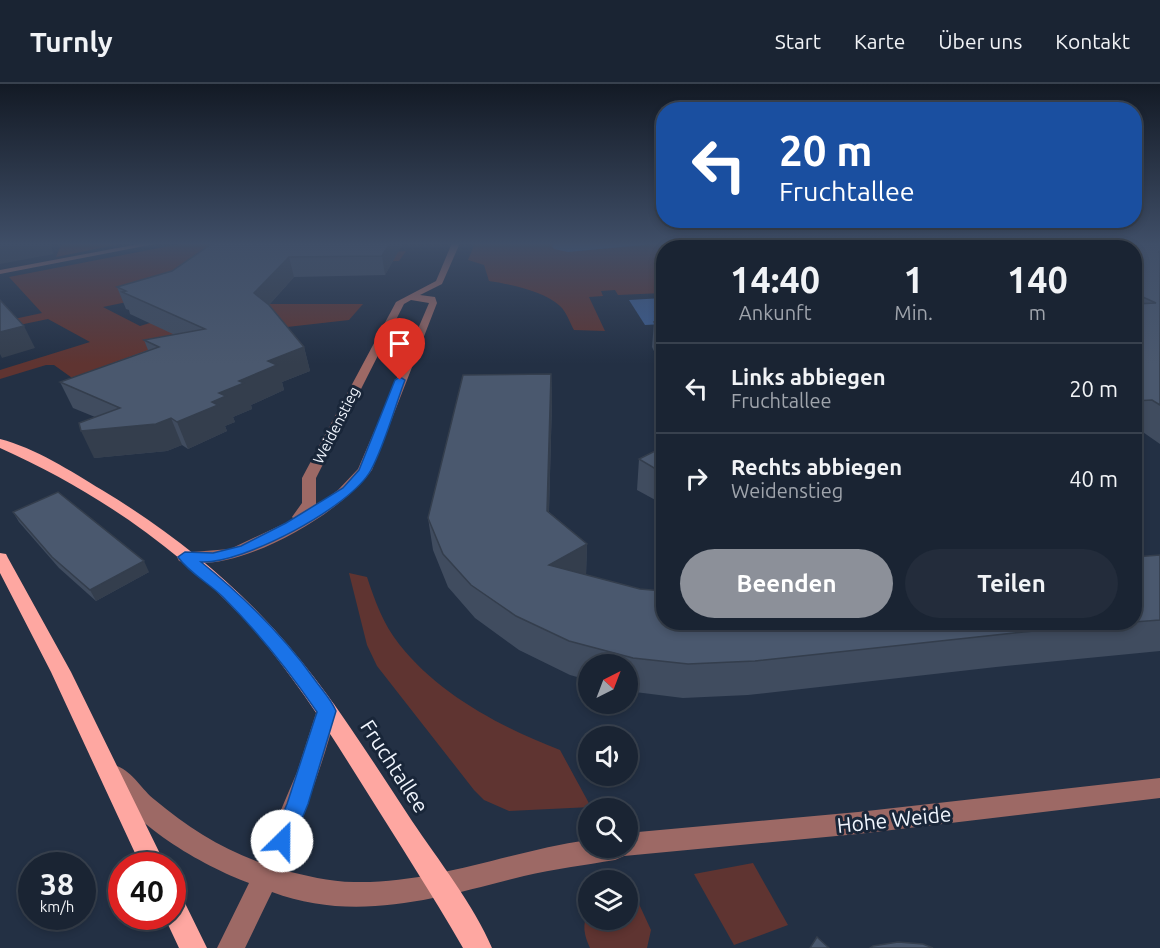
<!DOCTYPE html>
<html lang="de">
<meta charset="utf-8">
<style>
body{margin:0;font-family:Ubuntu,sans-serif;background:#232c3b;color:#f1f3f6;height:100vh;display:flex;flex-direction:column;font-size:22px;white-space:nowrap}
*{box-sizing:border-box;margin:0}
p{font-size:20px;color:#9fa4ac}
.icon{flex:none;width:33px;height:33px;fill:none;stroke:currentColor;stroke-width:2;stroke-linecap:round;stroke-linejoin:round}
.map{position:relative;flex:1;overflow:hidden}
.side{position:absolute;left:656px;top:156px;width:486px;height:390px;display:flex;flex-direction:column;background:#1a2433;border-radius:24px;box-shadow:0 3px 9px #0003,0 0 0 2px #38414e}
.side>*{flex:none}
.banner{position:absolute;left:656px;top:18px;width:486px;height:126px;border-radius:24px;box-shadow:0 3px 9px #0003,0 0 0 2px #38414e;background:#1a4fa0;color:#fff;overflow:hidden}
.needle{width:39px;rotate:42deg}
.tools{position:absolute;left:578px;top:570px;display:grid;gap:12px}
.tools a{display:grid;place-items:center;width:60px;height:60px;border-radius:50%;background:#1a2433;box-shadow:0 3px 9px #0003,0 0 0 2px #38414e;font-size:30px}
.speed{position:absolute;left:18px;top:768px;display:flex;gap:12px;font-size:30px;font-weight:700;text-align:center}
.speed>*{display:grid;place-content:center;width:78px;height:78px;border-radius:50%;background:#1a2433;box-shadow:0 3px 9px #0003,0 0 0 2px #38414e;line-height:1}
.speed small{font-size:15px;font-weight:400}
.speed .limit{border:9px solid #d22;background:#fff;color:#111}
.pin{position:absolute;display:grid;place-items:center;width:51px;height:51px;color:#fff;margin:-62px -26px;border-radius:50% 50% 50% 0;rotate:-45deg;box-shadow:0 0 6px #0007}
.pin .icon{rotate:45deg}
.me{position:absolute;width:66px;margin:-33px;rotate:23deg;stroke-linejoin:round;filter:drop-shadow(0 0 4px #0008)}
.turn{display:flex;align-items:center;gap:21px;height:126px;padding:0 24px;font-size:27px}
.turn .icon{width:78px;height:78px;stroke-width:2.5}
.turn b{display:block;font-size:42px;line-height:51px}
.eta{display:flex;justify-content:space-evenly;align-items:center;height:102px;text-align:center}
.eta b{font-size:36px;font-weight:600;line-height:42px}
.button{display:flex;gap:12px;margin-top:auto;padding:12px 24px}
.button a{flex:1;height:69px;border-radius:36px;background:#8c9099;color:#fff;font-size:24px;font-weight:600;line-height:69px;text-align:center}
.button a+a{background:#232c3b;color:#f1f3f6}
ul{padding:0;list-style:none}
li{display:flex;align-items:center;gap:18px;height:90px;padding:0 24px;border-top:2px solid #38414e}
li div{flex:1}
li b{display:block;font-size:22px}
li em{font-style:normal}
header{display:flex;align-items:center;gap:36px;box-sizing:border-box;height:84px;padding:0 30px;background:#1a2433;border-bottom:2px solid #38414e}
header strong{font-size:28px}
nav{display:flex;gap:33px;margin-inline-start:auto;font-size:21px}
.map>svg:first-child{display:block}
</style>
<header>
<strong>Turnly</strong>
<nav><a>Start</a><a>Karte</a><a>Über uns</a><a>Kontakt</a></nav>
</header>
<div class="map">
<svg width="1160" height="864" viewBox="0 0 1160 864">
<rect width="100%" height="100%" fill="#233044"/>
<g fill="#5f3431">
<polygon points="62,159 125,159 56,173"/>
<polygon points="185,159 235,159 387,168 406,167 399,177 314,179 103,223 140,242 212,220 363,220 349,236 224,250 75,296 54,281 46,281 0,295 0,286 90,258 48,235 0,245 0,238 42,229 9,193"/>
<path d="M475,159H553L552,162L578,167L664,159H818L812,160L821,163L663,164V209L618,211L615,206L601,207L603,212L589,213L605,247L574,246C570,239 566,227 560,222C545,207 509,200 489,197L484,181L468,176Z"/>
<path d="M349,489L367,493C375,517 383,540 399,560C439,611 501,643 560,666L591,723L509,727L484,716L474,706L377,582L367,561Z"/>
<polygon points="753,779 788,841 734,861 694,790"/>
<path d="M632,805L651,846L647,864H590C584,851 582,841 588,828V836H627V806Z"/>
</g>
<g fill="#3c5d91">
<polygon points="553,159 664,159 568,168 554,165 552,162"/>
<polygon points="663,214 663,240 645,241 629,216"/>
</g>
<g fill="none" stroke-linecap="round" stroke-linejoin="round">
<g fill="#9d6965" fill-rule="evenodd">
<polygon points="144,159 160,159 0,190 0,186"/>
<path d="M452,159H460L442,200L420,211L435,213L437,219L372,386C340,431 235,492 179,477L177,473L179,469L230,465L294,435L292,433L302,419V394L396,218L436,197ZM411,216L429,219L358,385L338,406L316,422V394L404,220Z"/>
<path d="M327,618L334,620L337,626C323,681 303,733 282,786C305,791 329,798 354,798C433,800 510,767 588,756V764H627V749L858,728L1160,694V714L858,750L624,772L615,776C585,781 554,785 524,792C440,813 357,840 272,808L245,864H217L249,799C203,782 127,739 106,692L109,685L117,682C133,688 142,706 155,716C186,742 220,764 259,778L297,688L317,626L320,620Z"/>
</g>
<g fill="#fea7a1" fill-rule="evenodd">
<path d="M0,355C35,364 71,387 102,406C165,444 224,490 274,545C327,603 369,672 412,737C437,774 475,823 492,864H463C432,810 398,758 365,705C328,646 291,587 244,535C176,462 90,404 0,364Z"/>
<polygon points="0,469 6,470 8,474 71,588 166,782 141,782 51,588 0,489"/>
<polygon points="172,807 181,811 207,864 179,864 164,832 172,832"/>
</g>
</g>
<g fill="#404c5f">
<polygon points="213,159 403,159 385,191 294,193 269,221 304,263 310,287 282,298 284,306 251,321 252,325 233,333 235,338 225,342 227,347 188,365 182,361 167,367 94,374 95,333 73,324 60,298 148,266 144,256 175,251 130,230 129,226 126,225 117,203 172,187"/>
<polygon points="966,159 1160,159 1160,360 1137,344 1134,344 1134,164 974,164"/>
<polygon points="654,238 663,238 663,286 652,263"/>
<polygon points="551,290 552,317 549,428 587,460 586,491 640,505 663,538 1160,471 1160,567 996,583 748,611 683,614 627,607 627,580 588,580 588,596 570,591 519,566 475,534 448,503 433,466 428,434"/>
<polygon points="663,363 663,429 659,418 637,406 639,375"/>
<polygon points="13,428 149,488 96,517 59,484 19,438"/>
</g>
<g fill="#343e4d">
<polygon points="15,159 49,159 54,170 0,180 0,162"/>
<polygon points="390,159 403,159 385,191 382,172"/>
<polygon points="289,173 294,193 260,231 254,209"/>
<polygon points="24,242 35,264 2,274 0,270 0,248"/>
<polygon points="304,263 310,287 282,298 284,306 251,321 252,325 233,333 235,338 225,342 227,347 188,365 177,338 212,318 219,309 268,277"/>
<polygon points="551,290 552,317 548,459 547,427"/>
<polygon points="171,334 182,361 167,367 94,374 81,347"/>
<polygon points="587,460 586,493 549,481"/>
<polygon points="144,477 149,488 96,517 90,506"/>
</g>
<g fill="#4a586e" stroke="#343e4d" stroke-width="1.5">
<polygon points="0,159 15,159 0,162"/>
<polygon points="213,159 390,159 382,172 289,173 254,209 269,221 304,263 268,277 277,281 239,297 244,299 219,309 226,312 212,318 218,321 177,338 171,334 156,340 81,347 79,339 120,324 60,298 159,263 144,256 205,245 122,208 126,207 117,203 172,187"/>
<polygon points="1012,159 1160,159 1160,168 1158,168 1160,168 1160,321 1152,316 1134,317 1134,220 1156,219 1134,209 1134,164 1036,164 1027,159 1014,160"/>
<polygon points="0,216 24,242 0,248"/>
<polygon points="654,238 663,238 663,256"/>
<polygon points="551,290 547,427 587,460 549,481 640,505 663,507 663,538 1130,538 1014,549 755,577 688,580 633,574 569,557 516,532 471,501 443,470 428,434 463,291"/>
<polygon points="663,363 663,391 661,388 639,375"/>
<polygon points="58,408 144,477 90,506 52,473 13,428"/>
<polygon points="1160,471 1160,536 1134,538 1134,473"/>
<polygon points="817,853 829,864 810,864"/>
<polygon points="898,858 923,860 933,864 870,864 873,862"/>
</g>
<linearGradient id="sky" x2="0" y2="1"><stop stop-color="#131a25"/><stop offset="0.57" stop-color="#3f4e67"/><stop offset="1" stop-color="#3f4e67" stop-opacity="0"/></linearGradient>
<rect width="1160" height="280" fill="url(#sky)"/>
<path fill="#1a73e8" stroke="#114b97" stroke-width="1.5" d="M400,293L405,296C394,325 385,360 371,386C351,423 243,480 201,478C244,513 283,551 315,596C322,606 331,615 336,627L308,720L290,764L282,768L274,764L271,757L287,720L317,628C289,587 258,548 223,513C209,499 189,489 178,473L185,468L213,469L241,462L286,439L343,404L359,386L395,296Z"/>
<g text-anchor="middle" dominant-baseline="central" stroke-width="6" stroke-linejoin="round" paint-order="stroke">
<g font-size="15" fill="#f0f5fd" stroke="#192639">
<text transform="translate(336 341) rotate(-63)">Weidenstieg</text>
</g>
<g font-size="21" fill="#f0f5fd" stroke="#192639">
<text transform="translate(395 682) rotate(57)">Fruchtallee</text>
<text transform="translate(894 735) rotate(-6)">Hohe Weide</text>
</g>
</g>
</svg>
<div class="tools">
<a><svg class="needle" viewBox="-14 -14 28 28"><path d="M0-13l5 13h-10z" fill="#e53935"/><path d="M0 13l5-13h-10z" fill="#9fa4ac"/></svg></a>
<a><svg class="icon" aria-label="sound" viewBox="0 0 24 24"><path d="M4 9h4l5-4v14l-5-4H4zM17 9q2 3 0 6"/></svg></a>
<a><svg class="icon" aria-label="search" viewBox="0 0 24 24"><circle cx="10" cy="10" r="6"/><path d="M15 15l6 6"/></svg></a>
<a><svg class="icon" aria-label="layers" viewBox="0 0 24 24"><path d="M12 4l9 5-9 5-9-5zM3 14l9 5 9-5"/></svg></a>
</div>
<div class="speed"><div>38<small>km/h</small></div><div class="limit">40</div></div>
<div class="pin" style="left:400px;top:296px;background:#d93025"><svg class="icon" aria-label="arrive" viewBox="0 0 24 24"><path d="M6 21V4h12l-3 4 3 4H6"/></svg></div>
<svg class="me" style="left:282px;top:757px" viewBox="-20 -20 40 40"><circle r="19" fill="#fff"/><path d="M0-13L10 11 0 6-10 11z" fill="#1a73e8"/></svg>
<div class="banner">
<div class="turn"><svg class="icon" aria-label="left" viewBox="0 0 24 24"><path d="M17 20v-9H6M10 6l-5 5 5 5"/></svg><div><b>20 m</b>Fruchtallee</div></div>
</div>
<section class="side">
<div class="eta">
<div><b>14:40</b><p>Ankunft</p></div>
<div><b>1</b><p>Min.</p></div>
<div><b>140</b><p>m</p></div>
</div>
<ul>
<li><svg class="icon" aria-label="left" viewBox="0 0 24 24"><path d="M17 20v-9H6M10 6l-5 5 5 5"/></svg><div><b>Links abbiegen</b><p>Fruchtallee</p></div><em>20 m</em></li>
<li><svg class="icon" aria-label="right" viewBox="0 0 24 24"><path d="M7 20v-9h11M14 6l5 5-5 5"/></svg><div><b>Rechts abbiegen</b><p>Weidenstieg</p></div><em>40 m</em></li>
</ul>
<div class="button"><a>Beenden</a><a>Teilen</a></div>
</section>
</div>
